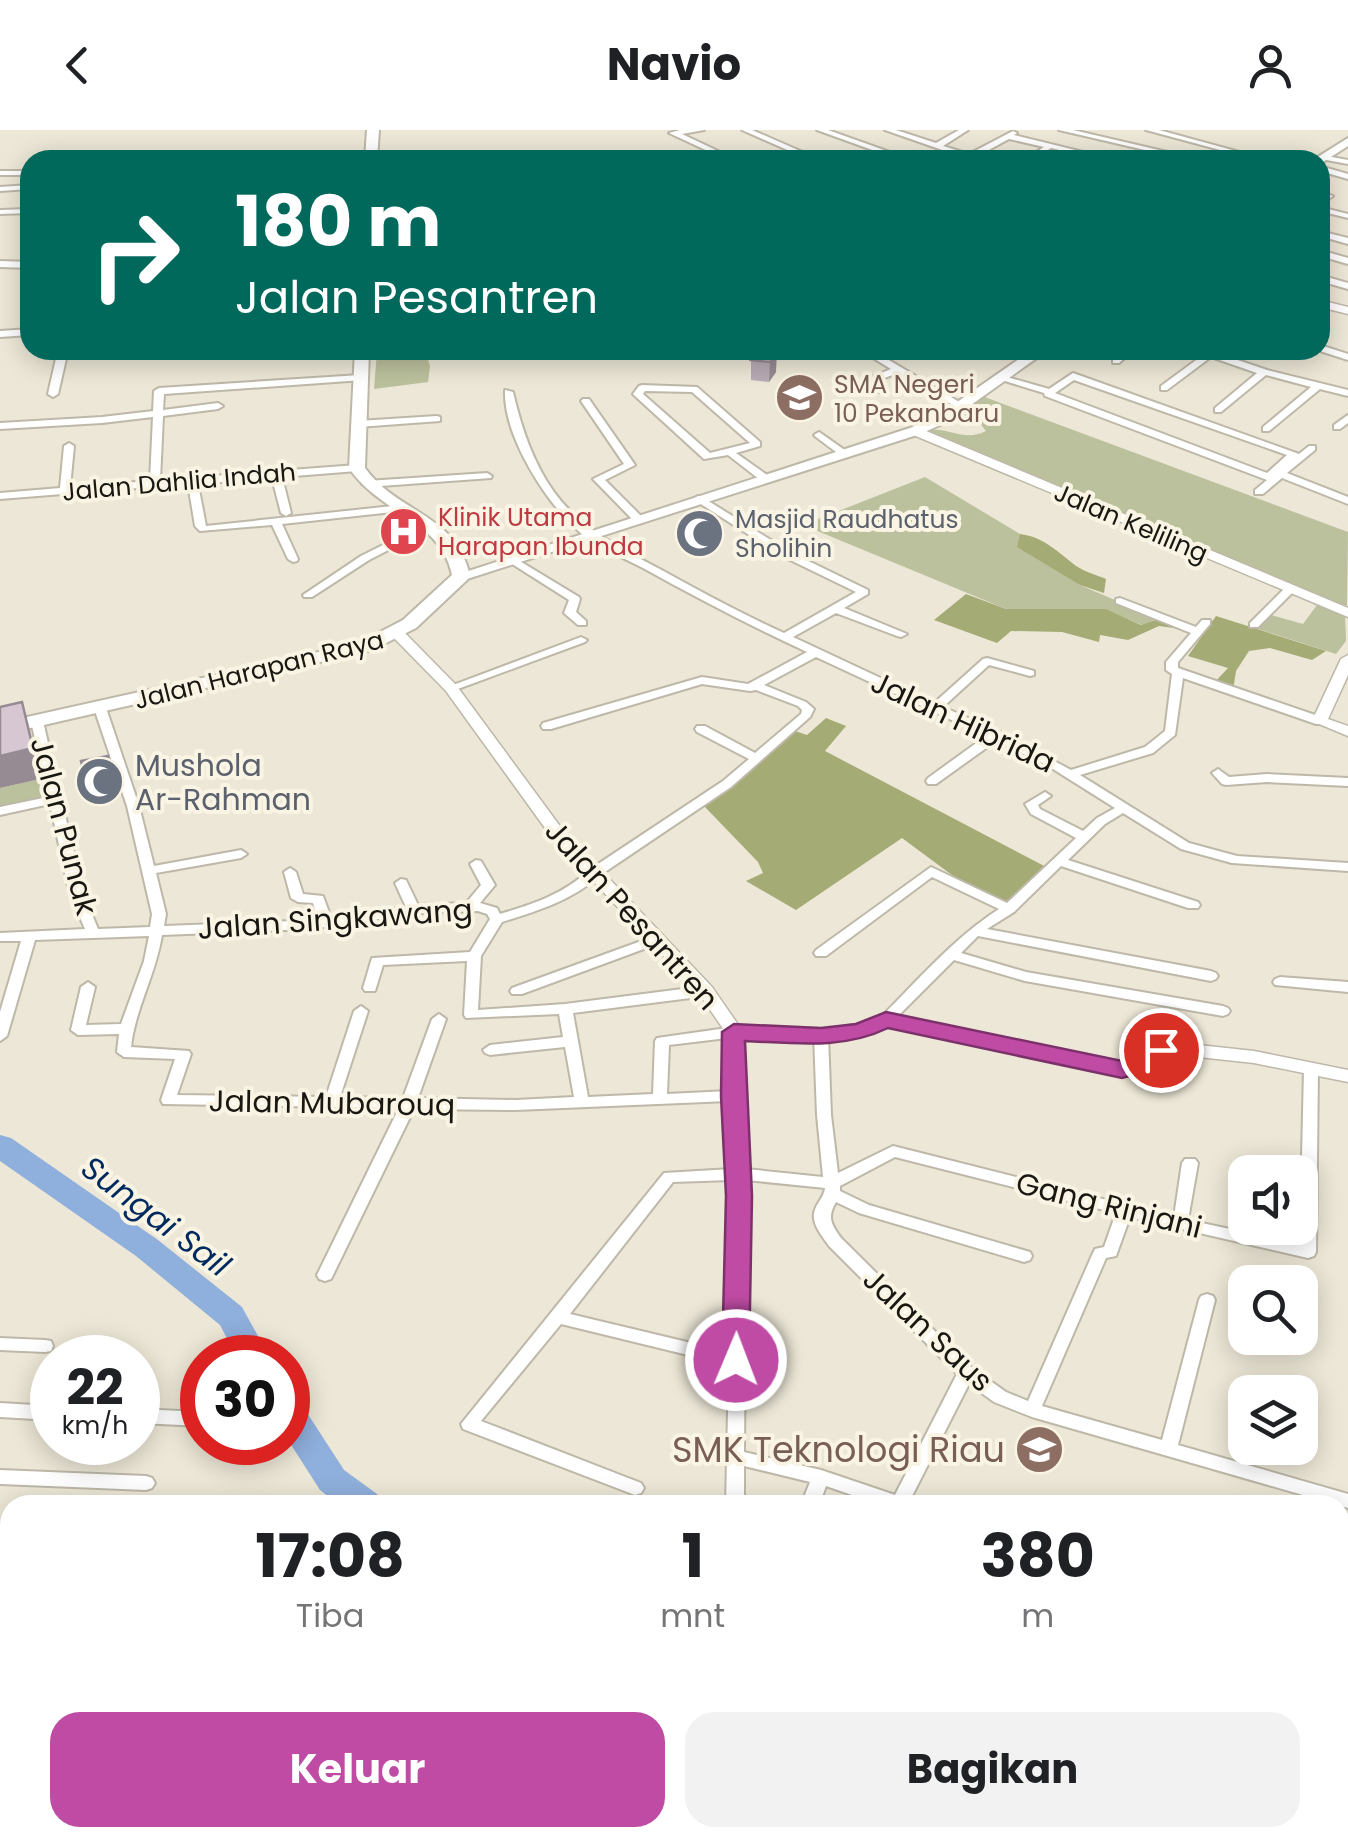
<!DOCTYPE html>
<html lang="id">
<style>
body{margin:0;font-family:Poppins,sans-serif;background:#f2f2f2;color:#202124;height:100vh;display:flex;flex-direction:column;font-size:38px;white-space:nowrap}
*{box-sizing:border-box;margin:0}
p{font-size:32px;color:#757577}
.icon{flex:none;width:55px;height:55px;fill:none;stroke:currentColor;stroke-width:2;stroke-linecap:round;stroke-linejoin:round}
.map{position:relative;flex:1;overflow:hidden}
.drawer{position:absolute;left:0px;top:1365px;width:1350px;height:352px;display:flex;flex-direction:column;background:#fff;border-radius:30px 30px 0 0;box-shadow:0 5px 25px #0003}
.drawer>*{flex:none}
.guide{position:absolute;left:20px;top:20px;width:1310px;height:210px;border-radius:30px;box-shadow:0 5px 25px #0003;background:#00695c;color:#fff;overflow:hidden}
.buttons{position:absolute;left:1228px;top:1025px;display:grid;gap:20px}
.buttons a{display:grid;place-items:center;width:90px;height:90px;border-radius:20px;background:#fff;box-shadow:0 5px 25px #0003;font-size:50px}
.speed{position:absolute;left:30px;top:1205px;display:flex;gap:20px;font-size:50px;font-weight:700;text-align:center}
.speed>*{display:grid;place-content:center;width:130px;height:130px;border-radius:50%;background:#fff;box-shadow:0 5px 25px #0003;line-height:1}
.speed small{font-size:25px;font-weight:400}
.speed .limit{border:15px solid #d22;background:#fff;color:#111}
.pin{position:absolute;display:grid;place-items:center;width:85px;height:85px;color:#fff;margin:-42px;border:5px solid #fff;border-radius:50%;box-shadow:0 2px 10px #0007}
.me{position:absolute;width:110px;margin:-55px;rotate:1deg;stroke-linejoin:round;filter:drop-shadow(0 0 8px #0008)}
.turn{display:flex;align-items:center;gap:35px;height:210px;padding:0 50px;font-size:45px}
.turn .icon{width:130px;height:130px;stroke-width:2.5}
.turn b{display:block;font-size:70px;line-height:85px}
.eta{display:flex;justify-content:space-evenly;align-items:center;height:170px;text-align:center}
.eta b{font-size:60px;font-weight:700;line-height:70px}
.action{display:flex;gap:20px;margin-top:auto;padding:20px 50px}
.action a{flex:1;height:115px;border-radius:30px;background:#bf4ba4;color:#fff;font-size:40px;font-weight:700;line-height:115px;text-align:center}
.action a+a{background:#f2f2f2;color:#202124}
header{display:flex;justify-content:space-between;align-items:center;height:130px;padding:0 50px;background:#fff;font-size:45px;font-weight:700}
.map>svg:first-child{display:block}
</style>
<header><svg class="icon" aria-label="back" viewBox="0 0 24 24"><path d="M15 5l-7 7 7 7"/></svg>Navio<svg class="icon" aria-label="person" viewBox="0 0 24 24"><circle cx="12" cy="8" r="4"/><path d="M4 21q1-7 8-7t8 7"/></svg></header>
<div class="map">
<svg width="1348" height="1717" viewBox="0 0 1348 1717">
<rect width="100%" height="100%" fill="#ece7d6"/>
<g fill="#bcc19d">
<polygon points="415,220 426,223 430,236 428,252 374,259 377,221"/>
<path d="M982,266L1348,402L1347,475L1339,476L926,301C946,295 964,313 986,301L978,291L959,283Z"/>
<polygon points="925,347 1020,404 1022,410 1080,455 1159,489 1142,495 1105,479 1006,479 803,395"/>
<polygon points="1317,475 1345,484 1346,511 1336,524 1255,498 1271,485 1303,494"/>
<polygon points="48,647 53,667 0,678 0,658"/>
</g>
<g fill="#a5ab75">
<path d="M1020,404C1044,407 1058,422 1076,436C1085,442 1097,445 1106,449L1104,463L1080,455L1017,417Z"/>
<polygon points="966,464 1006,479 1106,479 1141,495 1159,489 1182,499 1159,496 1128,510 1100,505 1099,512 1062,502 1011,501 997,513 934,490"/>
<polygon points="1216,486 1326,521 1312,530 1270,518 1249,521 1236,541 1233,560 1214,553 1228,538 1188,526"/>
<polygon points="826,588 846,596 825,621 1050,739 1009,775 960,751 902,708 796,780 746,751 763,743 758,732 704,676 795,601 807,605"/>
</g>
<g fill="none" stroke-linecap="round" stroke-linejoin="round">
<g fill="#8fafdc" fill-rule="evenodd">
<polygon points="0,1005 11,1008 158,1110 242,1177 270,1228 237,1228 220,1195 136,1126 0,1031"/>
<polygon points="288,1268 300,1272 344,1340 377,1364 382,1375 339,1375 320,1360 288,1310"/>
<polygon points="942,1708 995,1708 999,1717 946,1717"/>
</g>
<defs>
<g id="minor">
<polygon points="680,0 704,0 682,4 737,30 727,30 669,3"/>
<polygon points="742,0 752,0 821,30 810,30"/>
<polygon points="817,0 828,0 912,30 900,30"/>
<polygon points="885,0 896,0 936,13 959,0 968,0 943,16 969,24 1013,1 1017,3 1014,5 1116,30 1102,30 1051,18 1033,30 1024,30 1044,17 1009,9 976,27 983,30 971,30"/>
<polygon points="1059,0 1073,0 1193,28 1188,30"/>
<polygon points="1146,0 1159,0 1254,26 1250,28"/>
<polygon points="372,24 376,26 375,28 257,30 261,28"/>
<polygon points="1321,25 1348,30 1348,34 1321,29"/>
<polygon points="1320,36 1348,44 1348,49 1320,41"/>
<rect x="0" y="41" width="30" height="4"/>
<polygon points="30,55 30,59 0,61 0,57"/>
<polygon points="1326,64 1333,66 1320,74 1320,68"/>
<polygon points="1320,77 1348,84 1348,88 1320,81"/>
<polygon points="30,79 30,83 0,84 0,80"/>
<polygon points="1320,101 1348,108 1348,114 1320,106"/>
<polygon points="1320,120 1348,128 1348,134 1320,126"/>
<polygon points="0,131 30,132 30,138 0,137"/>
<polygon points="1320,145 1348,153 1348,159 1320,151"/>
<polygon points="30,199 30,205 0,207 0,201"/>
<polygon points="1320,215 1348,224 1348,230 1317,220 1320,220"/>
<polygon points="58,220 68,220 58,264 53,267 48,264"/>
<polygon points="860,220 872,220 966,276 958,278 898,243 876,251 887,260 879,262 864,250 891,239"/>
<polygon points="1123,220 1134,220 1119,233 1113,233 1113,229"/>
<polygon points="1194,220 1208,220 1267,240 1348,260 1348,266 1320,259 1269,301 1263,301 1263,297 1311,257 1266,245 1221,282 1215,282 1215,278 1257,243 1211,227 1167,260 1161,260 1161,256 1203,225"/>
<path d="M1073,243L1299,324L1309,316H1315V320L1287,343L1348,367V374L1282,348L1263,364H1255V360L1267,350L1045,266L1044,263L995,248L1000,245L1049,259ZM1074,250L1287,325L1267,343L1055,263Z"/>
<polygon points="360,245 363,246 363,250 164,264 163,280 218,273 223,276 218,279 163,286 160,350 357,335 362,338 357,341 282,347 291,383 286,386 281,383 272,348 198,354 206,396 402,375 407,378 402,381 282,394 298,429 297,431 293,432 288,429 272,395 200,401 195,396 188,354 0,369 0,363 60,358 64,316 69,313 74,316 70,357 150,351 153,287 102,293 0,299 0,293 102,287 153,281 154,261 159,258"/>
<path d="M642,255L697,257L760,312V316L736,323L767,345V349H759L728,325L704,329L635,266L633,264L639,256ZM645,261L692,262L750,313L710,323L643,264Z"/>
<path d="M505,260L513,262C521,297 533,333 554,362C583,402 625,420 667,443C705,464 744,485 784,503L856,462L782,426L693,369L698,366L702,367L790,422L868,460V464L844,478L907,504L901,507L897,506L836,483L793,507L934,573L983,529L987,528L1034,541V545L1030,546L989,535L943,577L1000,602L1071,640L1145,617L1165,601L1172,544L1166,540V532L1191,503L1116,473V469L1120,468L1196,497L1202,490H1210V494L1178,532V538L1324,588L1326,591L1324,594H1316L1183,548L1175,605L1153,623L1080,645L1189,713L1237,726L1348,733V741L1232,733L1181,719L1123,683L1105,694L1068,730L1198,772L1200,775L1198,778H1188L1061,736L1014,782L987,799L1211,841L1216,843L1218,846L1216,849L1211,851L978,806L961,823L1026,842L1223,876L1228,878L1230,881L1228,884L1223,886L1025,851L954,830L891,893H881L879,890L881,887C919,849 954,808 999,779L932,747L826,826H816L814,823L816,820L931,737L1007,773L1076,708L1031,684L1025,674L1045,662L1051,666L1038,675L1040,679L1083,701L1097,688L1115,678L1045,634L996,611L936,654H928L926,651L928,648L986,606L816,527L764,555L806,572L814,579L810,587L731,657L599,746C571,771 537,781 502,792L481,826L478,880L565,874L706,856L711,858L713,861L711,864L706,866L573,883L588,967L653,964L655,911L657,908L734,897L739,899L741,902L746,1039L823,1047L817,985L814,906L821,901L828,906L831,985L838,1043L893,1016L1174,1087L1182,1033L1185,1029H1195L1198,1033L1188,1090L1262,1106L1263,1098H1277L1278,1109L1300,1114L1304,939L1306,935H1316L1318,939L1316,1122L1314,1126L1308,1128L1130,1087L1116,1126L1106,1128L1042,1276L1162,1310L1199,1170L1201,1166L1207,1164L1213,1166L1215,1170L1178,1315L1348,1364V1378L1032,1287L994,1272L969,1254L909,1372L911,1375H881L826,1356L819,1375H801L810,1352L744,1336V1375H726L729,1235L561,1194L481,1291L641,1353L644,1358L641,1363L635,1365L463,1299L461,1294L664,1043L731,1039L729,971L516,980L414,979L333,1145L331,1149L325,1151L319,1149L317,1145L399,978L163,974L161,970L175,929L124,927L117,922L119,904L78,905L71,900L81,857L88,852L95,857L86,895L121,894L144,831L149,806L35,810L7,906L0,911V882L21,811H0V803L85,799L70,765L50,674L0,685V677L48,667L31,591L33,588L37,587L43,591L60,666L64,669L62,672L84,765L98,799L150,797L152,784L127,676L94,578L96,576H104L106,578L139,676L154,736L241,720L247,724L241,728L156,743L166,784L164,796L318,790L313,773L298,772L291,768L284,742L290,738L296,742L303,764L323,766L331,788L406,777L395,753L401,749L406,750L418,775L466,773L481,755L470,734L476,730L481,731L495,755L480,773L497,778L500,784C533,774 564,764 589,740L723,651L749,629L697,602L695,599L697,596H705L755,623L801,584L802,580L798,576L756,560L750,561L702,554L551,599H543L541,596L543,593L702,547L748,554L807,522C751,496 697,468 643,438C624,428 600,419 583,405C547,375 503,306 505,260ZM478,781L487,784L490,789L470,822L372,828L363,858L365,861H375L383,835L467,831L464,885L466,888L559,884L563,907L490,915L483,920L485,923L490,925L565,917L574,967L516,970L418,968L446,889L439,884L432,889L403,968L340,967L368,881L361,876L354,881L326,967L177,965L191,924L189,921L131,917C135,879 156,844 162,805L310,799L420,783ZM727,908L729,961L667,964L669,915ZM895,1027L1116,1083L1104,1117L1095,1119L1093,1123L1028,1271L1006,1262L972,1238L841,1108C831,1094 827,1087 836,1072L859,1083L1024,1132L1030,1130L1032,1126L1030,1122L869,1075L840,1061V1056ZM731,1050L729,1222L570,1184L673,1052ZM746,1050L825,1058C824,1068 816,1073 814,1083C812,1095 823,1107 829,1116L957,1244L895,1365L821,1340L744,1322Z"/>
<polygon points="583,269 589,269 635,335 605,350 641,386 641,390 633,390 593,349 624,334 581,271"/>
<polygon points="1348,285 1348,293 1340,299 1334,299 1334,295"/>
<polygon points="437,286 440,287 440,291 358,297 353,294 358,291"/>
<polygon points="819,302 846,321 846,325 840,325 816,307 814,305"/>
<polygon points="487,343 492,346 491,348 367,357 362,354 367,351"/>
<polygon points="429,392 433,393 433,397 369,430 312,467 304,467 303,465 361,426"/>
<polygon points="513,427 579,467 580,469 576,482 586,491 586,495 578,495 564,483 569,470 509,432 508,430"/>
<polygon points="1288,458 1293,461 1292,463 1258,497 1250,497 1250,493 1284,459"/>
<polygon points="581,507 587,510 585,512 455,560 451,561 445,558"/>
<polygon points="1218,639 1229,647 1267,644 1348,648 1348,656 1267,652 1226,655 1222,654 1212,643"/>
<polygon points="655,806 660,807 662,810 660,813 522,864 512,864 510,861 512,858"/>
<polygon points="1280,847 1348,852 1348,862 1275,855 1273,852 1275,849"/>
<polygon points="0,1208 45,1210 51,1211 53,1216 51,1221 45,1222 0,1220"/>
<polygon points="0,1273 52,1276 52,1290 0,1287"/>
<polygon points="138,1279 202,1282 202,1296 138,1293"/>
<polygon points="0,1340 146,1346 152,1348 155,1353 152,1358 146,1360 0,1354"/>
<polygon points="0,1413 10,1414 10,1430 0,1429"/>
<polygon points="0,1490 10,1491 10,1507 0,1506"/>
<polygon points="10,1685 10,1708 12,1708 7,1714 0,1717 0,1692"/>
<polygon points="128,1708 150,1708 145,1717 123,1717"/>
</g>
<g id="tertiary">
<polygon points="1320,170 1348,177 1348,184 1320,177"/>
<polygon points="911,298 919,298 1348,478 1348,487 911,304"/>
<polygon points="399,501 404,502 456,555 562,699 712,857 739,896 830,899 862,893 886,884 1122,933 1151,917 1180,913 1254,921 1348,940 1348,952 1254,933 1180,925 1163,926 1122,945 887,896 830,911 792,912 728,906 700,865 550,705 446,561 394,508 392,505"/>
<polygon points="1348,525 1348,545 1328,589 1348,596 1348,606 1312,591 1341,529"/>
</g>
<g id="secondary">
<polygon points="1348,8 1348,16 1323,32 1313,30"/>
<polygon points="1032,220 1048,220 947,292 920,304 467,449 455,449 453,446 910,298 937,286"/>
</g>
<g id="primary">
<polygon points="367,0 379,0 377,30 365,30"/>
<path d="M355,220H369L365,338C398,384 456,383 470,446L467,450L416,498L372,520L0,605V593L359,513L403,490L452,445C441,390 380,384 349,338Z"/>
</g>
</defs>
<use href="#minor" stroke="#bdb8a8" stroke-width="4"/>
<use href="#tertiary" stroke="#bdb8a8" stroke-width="3"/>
<use href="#secondary" stroke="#bdb8a8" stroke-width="4"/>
<use href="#primary" stroke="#bdb8a8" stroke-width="4"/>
<use href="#minor" fill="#fff" fill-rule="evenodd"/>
<use href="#tertiary" fill="#fff" fill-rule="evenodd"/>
<use href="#secondary" fill="#fff" fill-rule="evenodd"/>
<use href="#primary" fill="#fff" fill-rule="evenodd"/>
</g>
<polygon fill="#b8abb5" points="764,220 776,242 769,252 751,250 751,230"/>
<g fill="#968b93">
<polygon points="777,222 776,242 769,252 770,232"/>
<polygon points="22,572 40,649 0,658 0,626"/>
<polygon points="108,626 113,657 88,661 85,646"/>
</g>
<g fill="#d6c7d2" stroke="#968b93" stroke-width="2.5">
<polygon points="756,220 764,220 777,222 770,232 751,230"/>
<polygon points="22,572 33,618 0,626 0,577"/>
<polygon points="108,626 109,642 85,646 81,631"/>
</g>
<path fill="#bf4ba4" stroke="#7c316b" stroke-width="2.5" d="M886,882L1122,931L1161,912L1172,920L1144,942L1122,948L888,898C843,920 794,913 745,911L752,1066L749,1230L745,1237L736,1241L726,1237L722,1230L726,1066L721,966L722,902L734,894L821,898L856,894Z"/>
<defs>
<symbol id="school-disc" viewBox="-11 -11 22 22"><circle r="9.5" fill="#8d6e63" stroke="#f9f4e3"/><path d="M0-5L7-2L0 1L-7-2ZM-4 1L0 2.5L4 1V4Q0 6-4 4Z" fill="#fff"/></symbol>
<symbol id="hospital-disc" viewBox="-11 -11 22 22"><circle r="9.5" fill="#e0444e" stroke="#f9f4e3"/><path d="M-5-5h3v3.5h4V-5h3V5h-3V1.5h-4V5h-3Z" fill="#fff"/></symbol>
<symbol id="mosque-disc" viewBox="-11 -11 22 22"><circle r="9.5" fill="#6b7280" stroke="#f9f4e3"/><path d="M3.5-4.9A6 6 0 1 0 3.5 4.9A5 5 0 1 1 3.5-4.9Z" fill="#fff"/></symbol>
</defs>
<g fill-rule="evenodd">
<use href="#school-disc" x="772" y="240" width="55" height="55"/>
<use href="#hospital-disc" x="376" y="374" width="55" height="55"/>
<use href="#mosque-disc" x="672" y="376" width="55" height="55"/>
<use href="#mosque-disc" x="72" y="624" width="55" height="55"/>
<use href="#school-disc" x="1012" y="1292" width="55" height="55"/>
</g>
<g text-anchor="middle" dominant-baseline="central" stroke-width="8" stroke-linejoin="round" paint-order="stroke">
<g font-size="25" fill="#785e54" stroke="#f9f4e3" text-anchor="start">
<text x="834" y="254">SMA Negeri<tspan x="834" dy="29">10 Pekanbaru</tspan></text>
</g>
<g font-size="25" fill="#181711" stroke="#f9f4e3">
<text transform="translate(179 352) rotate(-5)">Jalan Dahlia Indah</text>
<text transform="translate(1131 393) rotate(23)">Jalan Keliling</text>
<text transform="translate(259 540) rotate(-14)">Jalan Harapan Raya</text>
</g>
<g font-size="25" fill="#be3a42" stroke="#f9f4e3" text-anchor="start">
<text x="438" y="387">Klinik Utama<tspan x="438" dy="29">Harapan Ibunda</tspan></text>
</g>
<g font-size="25" fill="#5b616d" stroke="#f9f4e3" text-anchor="start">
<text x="735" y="389">Masjid Raudhatus<tspan x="735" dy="29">Sholihin</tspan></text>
</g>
<g font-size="30" fill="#181711" stroke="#f9f4e3">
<text transform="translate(963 592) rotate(25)">Jalan Hibrida</text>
<text transform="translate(64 696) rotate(75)">Jalan Punak</text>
<text transform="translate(632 785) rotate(48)">Jalan Pesantren</text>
<text transform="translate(335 789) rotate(-4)">Jalan Singkawang</text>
<text transform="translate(332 973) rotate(1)">Jalan Mubarouq</text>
<text transform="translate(1109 1075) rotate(14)">Gang Rinjani</text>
<text transform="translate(928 1200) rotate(43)">Jalan Saus</text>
</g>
<g font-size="30" fill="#5b616d" stroke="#f9f4e3" text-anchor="start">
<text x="135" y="635">Mushola<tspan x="135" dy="34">Ar-Rahman</tspan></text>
</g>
<g font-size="32" font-style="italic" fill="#002a5f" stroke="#f9f4e3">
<text transform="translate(156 1086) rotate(37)">Sungai Sail</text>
</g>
<g font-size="35" fill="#785e54" stroke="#f9f4e3" text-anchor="end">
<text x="1005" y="1319">SMK Teknologi Riau</text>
</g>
</g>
</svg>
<div class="buttons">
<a><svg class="icon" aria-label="sound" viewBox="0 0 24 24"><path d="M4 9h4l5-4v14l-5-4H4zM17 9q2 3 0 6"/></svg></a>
<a><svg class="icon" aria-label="search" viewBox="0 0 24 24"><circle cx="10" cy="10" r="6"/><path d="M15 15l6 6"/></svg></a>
<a><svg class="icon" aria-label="layers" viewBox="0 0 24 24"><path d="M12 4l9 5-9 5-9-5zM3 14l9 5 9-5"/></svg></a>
</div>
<div class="speed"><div>22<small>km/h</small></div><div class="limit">30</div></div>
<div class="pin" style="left:1161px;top:920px;background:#d93025"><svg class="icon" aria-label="arrive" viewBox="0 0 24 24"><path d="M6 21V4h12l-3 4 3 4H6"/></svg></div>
<svg class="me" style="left:736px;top:1230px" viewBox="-20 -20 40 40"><circle r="17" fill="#bf4ba4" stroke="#fff" stroke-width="3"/><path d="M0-11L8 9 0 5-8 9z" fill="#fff"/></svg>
<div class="guide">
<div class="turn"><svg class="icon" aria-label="right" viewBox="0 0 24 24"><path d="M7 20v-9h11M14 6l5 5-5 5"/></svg><div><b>180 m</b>Jalan Pesantren</div></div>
</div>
<section class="drawer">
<div class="eta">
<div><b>17:08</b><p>Tiba</p></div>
<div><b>1</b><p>mnt</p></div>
<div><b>380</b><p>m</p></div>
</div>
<div class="action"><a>Keluar</a><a>Bagikan</a></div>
</section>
</div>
